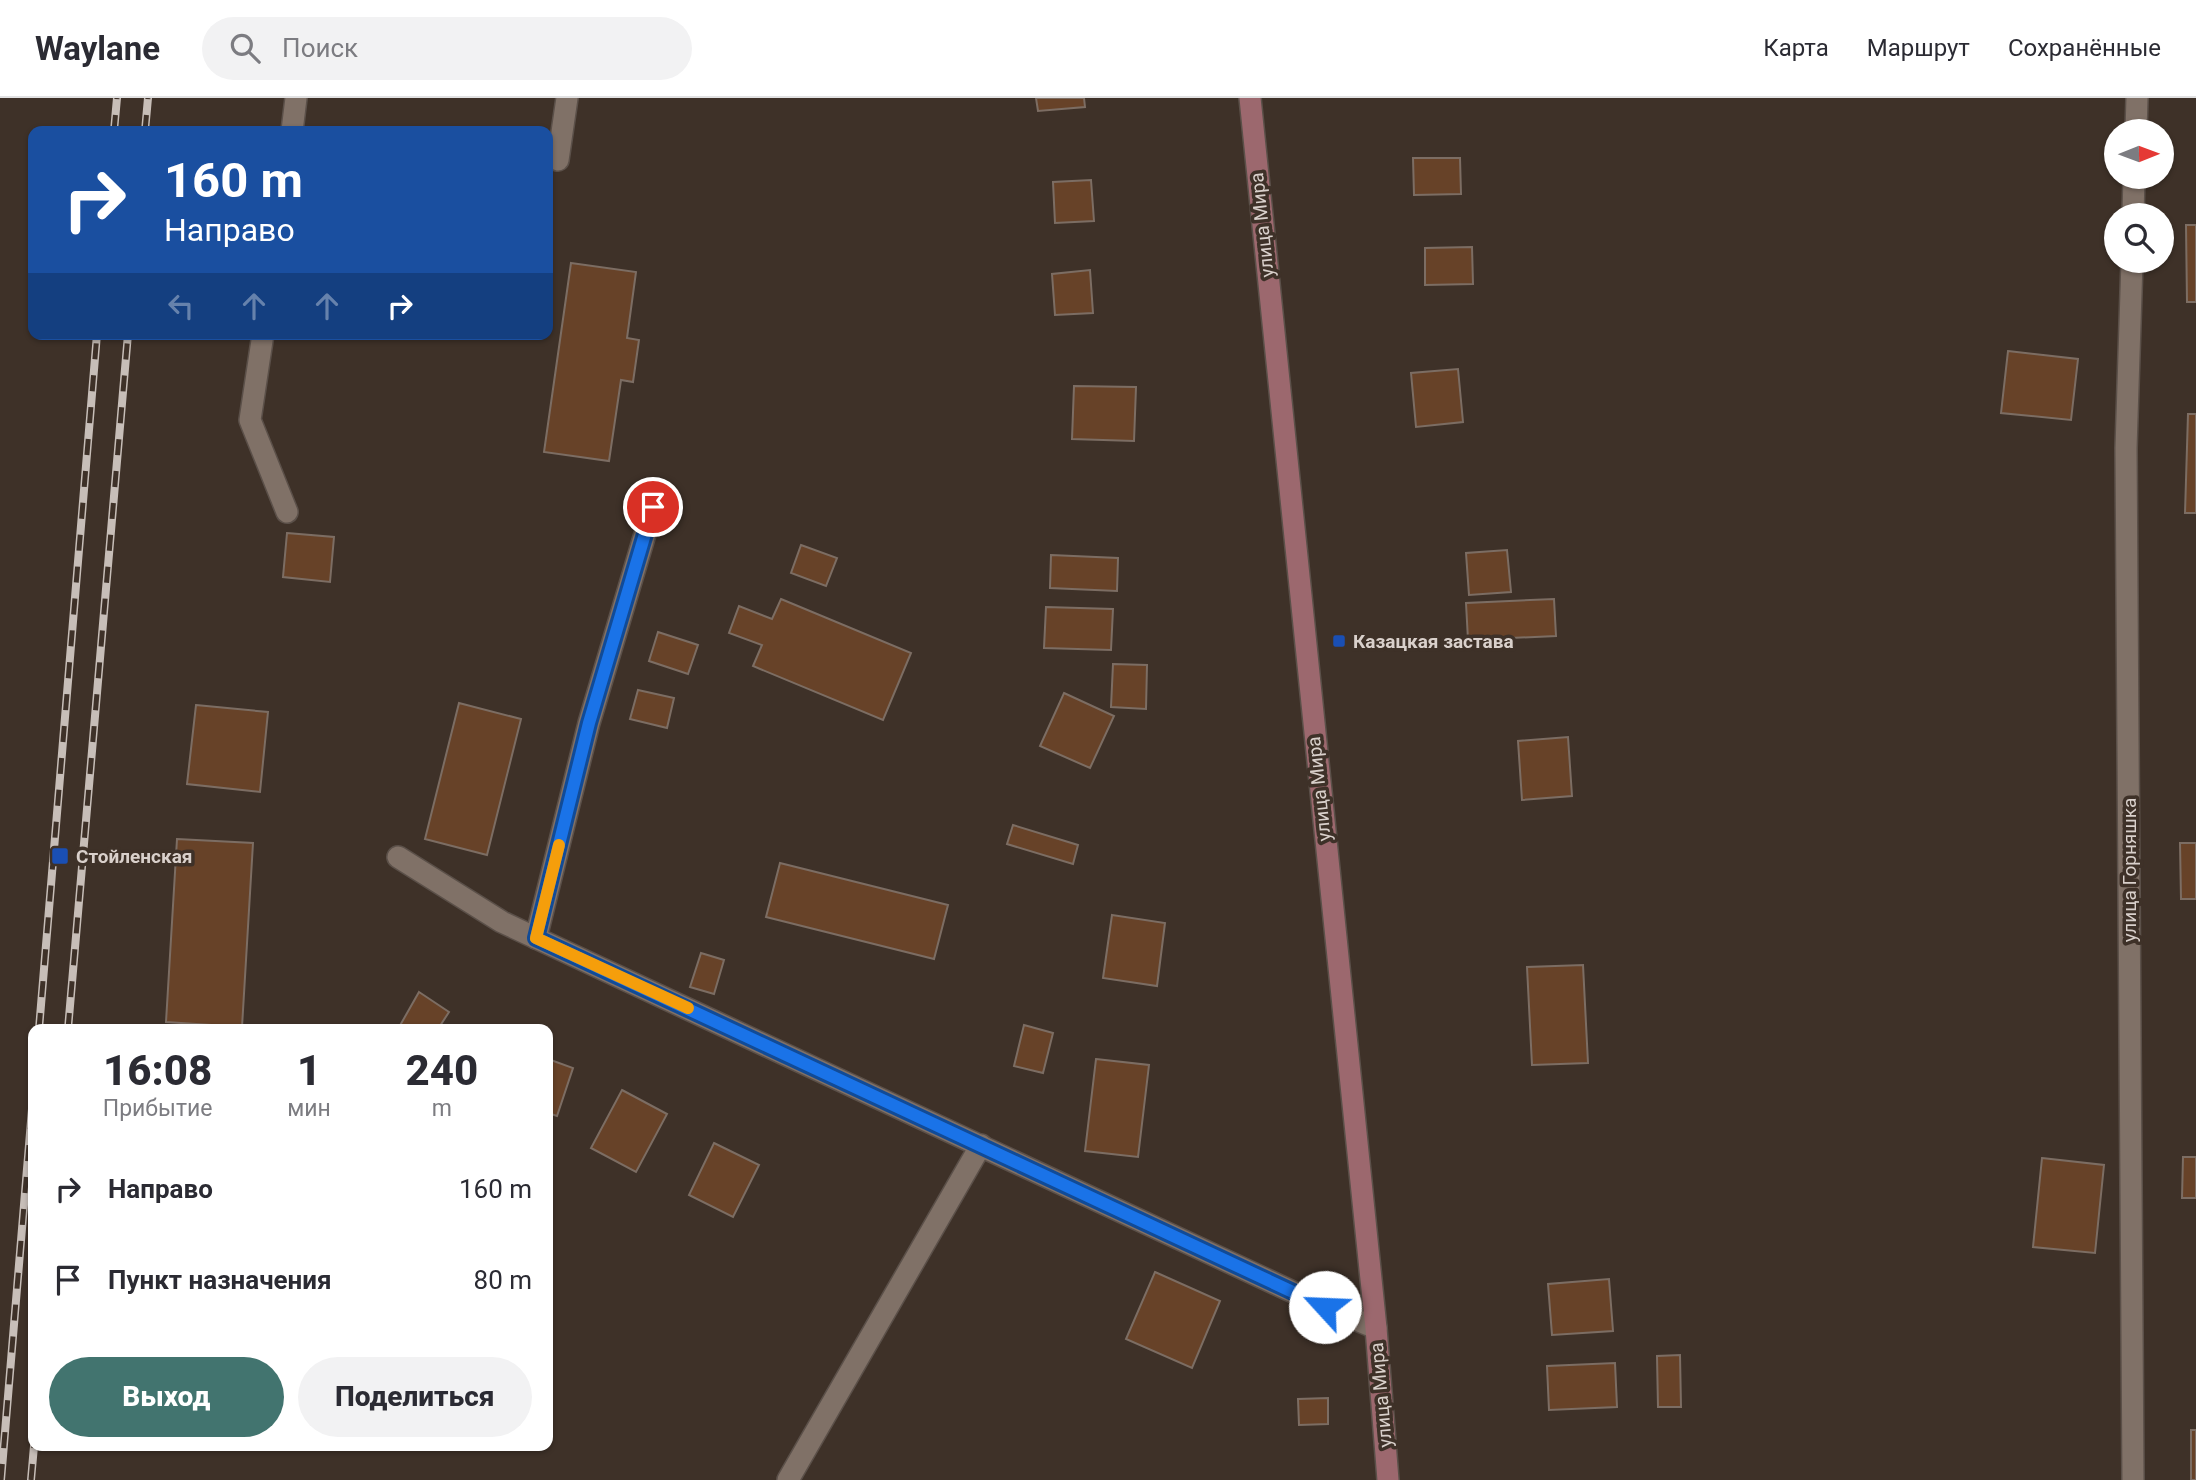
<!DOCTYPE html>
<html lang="ru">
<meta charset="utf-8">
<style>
body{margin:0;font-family:Roboto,sans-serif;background:#f2f2f3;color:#2b2b33;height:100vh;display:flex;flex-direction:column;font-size:26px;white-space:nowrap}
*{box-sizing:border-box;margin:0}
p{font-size:23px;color:#7c7c81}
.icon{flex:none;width:38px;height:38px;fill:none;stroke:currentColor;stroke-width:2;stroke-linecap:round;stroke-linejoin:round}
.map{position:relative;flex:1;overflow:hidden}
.panel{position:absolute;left:28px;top:926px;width:525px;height:427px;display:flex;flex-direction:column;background:#fff;border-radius:14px;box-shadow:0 2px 5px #0004}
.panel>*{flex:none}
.top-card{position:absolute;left:28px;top:28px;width:525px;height:214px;border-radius:14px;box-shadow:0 2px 5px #0004;background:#1a4fa0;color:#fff;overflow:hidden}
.needle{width:46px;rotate:89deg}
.fabs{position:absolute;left:2104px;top:21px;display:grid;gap:14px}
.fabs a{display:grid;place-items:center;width:70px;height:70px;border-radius:50%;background:#fff;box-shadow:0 2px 5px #0004;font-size:35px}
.pin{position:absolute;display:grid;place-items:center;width:60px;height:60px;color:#fff;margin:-30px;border:4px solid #fff;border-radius:50%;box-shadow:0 2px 7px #0007}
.me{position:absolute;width:77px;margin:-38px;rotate:295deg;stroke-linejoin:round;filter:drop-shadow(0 0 5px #0008)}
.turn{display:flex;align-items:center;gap:24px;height:147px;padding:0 21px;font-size:32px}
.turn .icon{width:91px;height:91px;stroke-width:2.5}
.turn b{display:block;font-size:49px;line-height:60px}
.lanes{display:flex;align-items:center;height:66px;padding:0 21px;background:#0003;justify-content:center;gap:35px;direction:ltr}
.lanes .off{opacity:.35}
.eta{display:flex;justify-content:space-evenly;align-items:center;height:119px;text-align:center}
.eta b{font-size:42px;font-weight:800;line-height:49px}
.action{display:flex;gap:14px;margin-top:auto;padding:14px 21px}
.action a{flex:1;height:80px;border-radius:42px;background:#42746f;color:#fff;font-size:28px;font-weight:800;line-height:80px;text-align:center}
.action a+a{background:#f2f2f3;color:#2b2b33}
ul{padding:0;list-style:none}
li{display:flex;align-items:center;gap:21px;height:91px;padding:0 21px}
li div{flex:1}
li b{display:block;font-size:26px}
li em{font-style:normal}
header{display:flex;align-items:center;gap:42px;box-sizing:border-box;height:98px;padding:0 35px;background:#fff;border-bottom:2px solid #e1e1e2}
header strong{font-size:33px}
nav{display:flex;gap:38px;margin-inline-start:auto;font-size:24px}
.search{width:490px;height:63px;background:#f2f2f3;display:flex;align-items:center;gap:18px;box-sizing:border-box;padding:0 24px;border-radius:38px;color:#7c7c81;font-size:26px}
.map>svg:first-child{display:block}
</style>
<header>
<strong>Waylane</strong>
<div class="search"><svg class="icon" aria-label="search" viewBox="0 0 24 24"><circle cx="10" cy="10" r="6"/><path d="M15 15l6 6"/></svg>Поиск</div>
<nav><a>Карта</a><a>Маршрут</a><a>Сохранённые</a></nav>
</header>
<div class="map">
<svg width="2196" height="1382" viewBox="0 0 2196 1382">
<rect width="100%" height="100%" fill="#3e3128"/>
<g fill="#674228" stroke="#7c6d63" stroke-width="2">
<polygon points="1036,0 1084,0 1085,9 1038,13"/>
<polygon points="1413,60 1460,60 1461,96 1414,97"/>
<polygon points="1091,82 1094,123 1055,125 1053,84"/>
<polygon points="2186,127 2196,127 2196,204 2187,204"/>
<polygon points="1472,149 1473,186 1425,187 1425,150"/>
<polygon points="571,165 636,174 627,240 639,242 633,284 621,282 609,363 544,354"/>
<polygon points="1090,172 1093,215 1055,217 1052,176"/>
<polygon points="2008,253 2078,261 2071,322 2001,315"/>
<polygon points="1458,271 1463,324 1416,329 1411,275"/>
<polygon points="1074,288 1136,289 1134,343 1072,341"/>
<polygon points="2188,316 2196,316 2196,415 2185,415"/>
<polygon points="287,435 334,439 330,484 283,479"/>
<polygon points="801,447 837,460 826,488 791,475"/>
<polygon points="1507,452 1511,494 1469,497 1466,455"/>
<polygon points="1051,457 1118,460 1117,493 1050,490"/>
<polygon points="781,501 911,555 883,622 753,568 762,547 729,535 739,508 772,521"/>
<polygon points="1554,501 1556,538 1468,542 1466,505"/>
<polygon points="1046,509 1113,511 1111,552 1044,550"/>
<polygon points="658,534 698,547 688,576 649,563"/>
<polygon points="1113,566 1147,567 1146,611 1111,609"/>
<polygon points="638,592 674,600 667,630 630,621"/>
<polygon points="1064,595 1114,618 1090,670 1040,648"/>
<polygon points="459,605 521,621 487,757 425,741"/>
<polygon points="196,607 268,614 260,694 187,686"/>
<polygon points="1568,639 1572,698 1522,702 1518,643"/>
<polygon points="1013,727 1078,747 1073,766 1007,746"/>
<polygon points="177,741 253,745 242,929 166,924"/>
<polygon points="2180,745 2196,745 2196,801 2181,801"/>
<polygon points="780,765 948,807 934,861 766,819"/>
<polygon points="1112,817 1165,825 1157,888 1103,880"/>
<polygon points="701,855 724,862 714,896 690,889"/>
<polygon points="1583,867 1588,965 1532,967 1527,869"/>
<polygon points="419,894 449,914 438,931 398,931"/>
<polygon points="1024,927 1053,935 1043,975 1014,968"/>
<polygon points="548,961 573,970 557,1018 548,1015"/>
<polygon points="1096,961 1149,967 1138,1059 1085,1053"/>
<polygon points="622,992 667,1016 636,1074 591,1050"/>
<polygon points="714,1045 759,1067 733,1119 689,1097"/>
<polygon points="2183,1059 2196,1059 2196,1100 2182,1100"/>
<polygon points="2042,1060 2104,1067 2095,1155 2033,1149"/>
<polygon points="1155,1174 1220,1203 1192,1270 1126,1241"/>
<polygon points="1609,1181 1613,1233 1552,1237 1548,1186"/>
<polygon points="1680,1257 1681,1309 1658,1309 1657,1258"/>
<polygon points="1615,1265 1617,1309 1549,1312 1547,1268"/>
<polygon points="1328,1300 1328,1326 1299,1327 1298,1301"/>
<rect x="2191" y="1332" width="5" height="50"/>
</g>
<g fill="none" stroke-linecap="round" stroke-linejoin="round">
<defs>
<g id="lane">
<polyline points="292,33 296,0"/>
<polyline points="558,62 567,0"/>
<polyline points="263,236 250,322 287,414"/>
<polyline points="398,759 502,824 536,840 1325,1209 1376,1230"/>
<polyline points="536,840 589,625 653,409"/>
<polyline points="788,1382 981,1047"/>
</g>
<g id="street">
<polyline points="2136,33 2137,0"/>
<polyline points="2133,117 2134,79"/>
<polyline points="2132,163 2126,350 2133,1382"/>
</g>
<polyline id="secondary" points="1250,0 1376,1230 1388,1382"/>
</defs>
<use href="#lane" stroke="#5b5049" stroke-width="24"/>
<use href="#street" stroke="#5b5049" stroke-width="24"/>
<use href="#secondary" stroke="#5b5049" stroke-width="24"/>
<use href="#lane" stroke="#807167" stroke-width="21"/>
<use href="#street" stroke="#807167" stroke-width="21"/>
<use href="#secondary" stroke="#9c686e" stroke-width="21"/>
<defs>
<g id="rail">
<polyline points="114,33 117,0"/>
<polyline points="145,33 148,0"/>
<polyline points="39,931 97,236"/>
<polyline points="68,931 128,236"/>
<polyline points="1,1382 33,999"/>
<polyline points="31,1382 34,1348"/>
</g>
</defs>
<use href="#rail" stroke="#c7beb8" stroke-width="8"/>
<use href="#rail" stroke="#3e3128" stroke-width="5" stroke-dasharray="16" stroke-linecap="butt"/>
</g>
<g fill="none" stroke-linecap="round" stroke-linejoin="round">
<defs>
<polyline id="route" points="653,409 589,625 536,840 1325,1209"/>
</defs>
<use href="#route" stroke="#114b97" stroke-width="18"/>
<use href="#route" stroke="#1a73e8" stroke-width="12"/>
<polyline stroke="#f59e0b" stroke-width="12" points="559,747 536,840 688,910"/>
</g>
<g fill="#1a4fb4" stroke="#3e3128" stroke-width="2.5">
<rect x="1332" y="536" width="14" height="14" rx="3.5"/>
<rect x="51" y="749" width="18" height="18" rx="3.5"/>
</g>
<g text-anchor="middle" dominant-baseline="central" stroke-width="7" stroke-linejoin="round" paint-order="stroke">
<g font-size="19" fill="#d9d0cb" stroke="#3e3128">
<text transform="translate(1262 127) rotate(-96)">улица Мира</text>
<text transform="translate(1319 691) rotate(-96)">улица Мира</text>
<text transform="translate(2129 772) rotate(-90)">улица Горняшка</text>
<text transform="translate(1381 1297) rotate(-95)">улица Мира</text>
</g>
<g font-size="19" font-weight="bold" fill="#d9d0cb" stroke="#3e3128" text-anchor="start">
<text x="1353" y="543">Казацкая застава</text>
<text x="76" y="758">Стойленская</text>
</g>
</g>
</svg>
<div class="fabs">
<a><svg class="needle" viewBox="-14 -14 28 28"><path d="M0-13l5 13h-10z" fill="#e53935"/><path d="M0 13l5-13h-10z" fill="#7c7c81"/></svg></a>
<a><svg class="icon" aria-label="search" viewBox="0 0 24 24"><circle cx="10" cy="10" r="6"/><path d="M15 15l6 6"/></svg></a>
</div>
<div class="pin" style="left:653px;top:409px;background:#d93025"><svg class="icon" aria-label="arrive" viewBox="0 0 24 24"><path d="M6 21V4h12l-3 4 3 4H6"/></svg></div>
<svg class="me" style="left:1325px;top:1209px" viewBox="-20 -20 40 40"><circle r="19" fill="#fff"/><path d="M0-13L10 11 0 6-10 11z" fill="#1a73e8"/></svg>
<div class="top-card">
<div class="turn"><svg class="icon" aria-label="right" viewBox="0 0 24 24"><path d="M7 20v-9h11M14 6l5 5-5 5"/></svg><div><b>160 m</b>Направо</div></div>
<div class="lanes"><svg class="icon off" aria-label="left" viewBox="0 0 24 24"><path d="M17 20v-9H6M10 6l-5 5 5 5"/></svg><svg class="icon off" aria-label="ahead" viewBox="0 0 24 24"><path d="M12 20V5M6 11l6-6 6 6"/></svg><svg class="icon off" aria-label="ahead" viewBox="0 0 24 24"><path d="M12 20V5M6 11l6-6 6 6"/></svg><svg class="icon" aria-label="right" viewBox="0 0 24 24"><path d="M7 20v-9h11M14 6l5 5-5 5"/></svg></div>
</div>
<section class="panel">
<div class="eta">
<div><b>16:08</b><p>Прибытие</p></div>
<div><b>1</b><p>мин</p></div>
<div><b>240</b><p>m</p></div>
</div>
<ul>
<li><svg class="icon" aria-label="right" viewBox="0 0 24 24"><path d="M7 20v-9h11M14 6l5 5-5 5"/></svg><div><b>Направо</b></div><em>160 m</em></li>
<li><svg class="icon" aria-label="arrive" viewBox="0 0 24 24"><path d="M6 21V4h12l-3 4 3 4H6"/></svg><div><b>Пункт назначения</b></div><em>80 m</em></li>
</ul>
<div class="action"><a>Выход</a><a>Поделиться</a></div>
</section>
</div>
